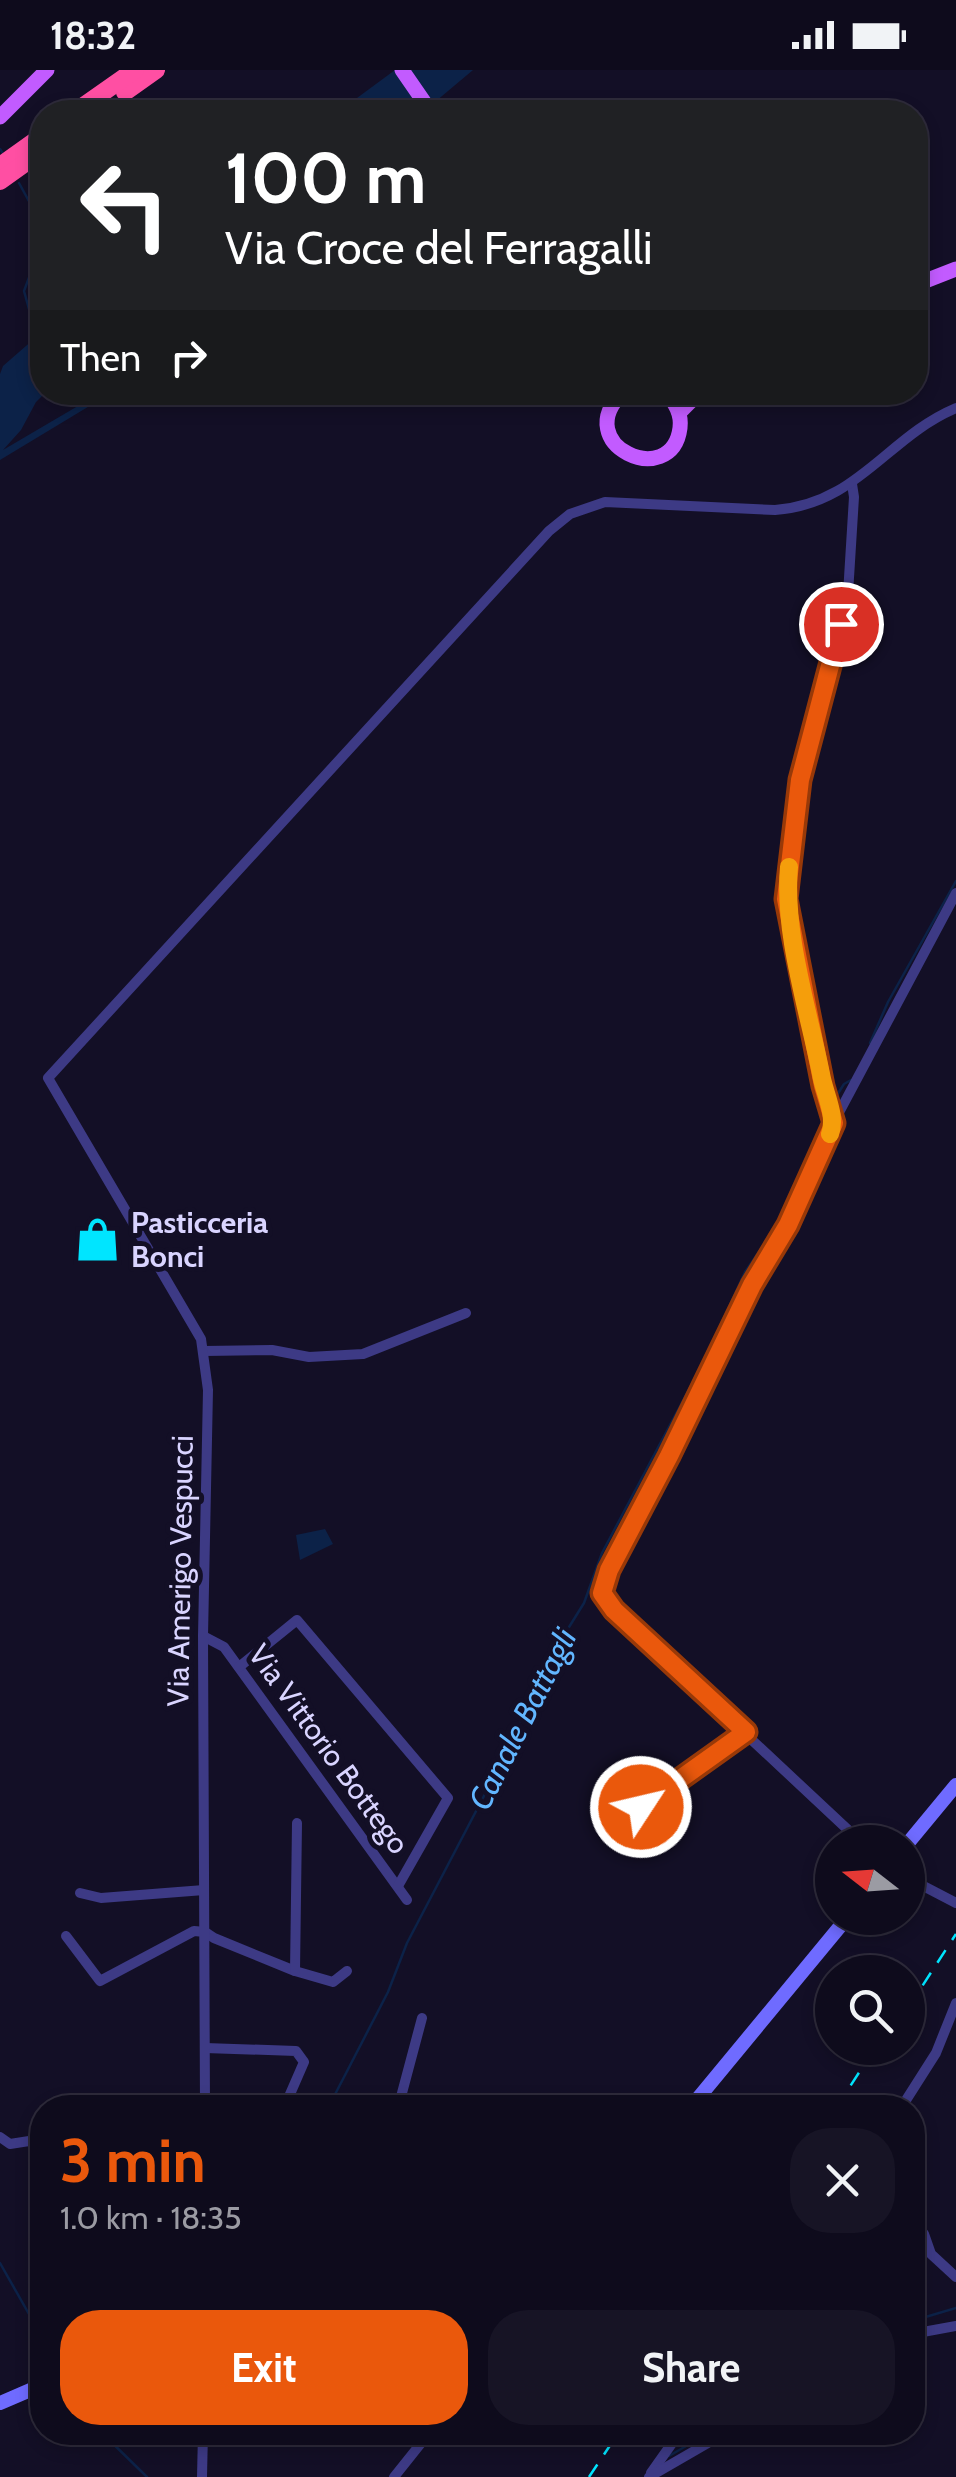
<!DOCTYPE html>
<meta charset="utf-8">
<style>
body{margin:0;font-family:Cabin,sans-serif;background:#171425;color:#f1f3f6;height:100vh;display:flex;flex-direction:column;font-size:38px;white-space:nowrap}
*{box-sizing:border-box;margin:0}
p{font-size:32px;color:#9b9ba3}
.icon{flex:none;width:55px;height:55px;fill:none;stroke:currentColor;stroke-width:2;stroke-linecap:round;stroke-linejoin:round}
.map{position:relative;flex:1;overflow:hidden}
.details{position:absolute;left:30px;top:2025px;width:895px;height:350px;display:flex;flex-direction:column;background:#0e0b1c;border-radius:40px;box-shadow:0 5px 15px #0003,0 0 0 2px #2e2b3b}
.details>*{flex:none}
.guide{position:absolute;left:30px;top:30px;width:898px;height:305px;border-radius:40px;box-shadow:0 5px 15px #0003,0 0 0 2px #2e2b3b;background:#202124;color:#fff;overflow:hidden}
.needle{width:65px;rotate:287deg}
.fabs{position:absolute;left:815px;top:1755px;display:grid;gap:20px}
.fabs a{display:grid;place-items:center;width:110px;height:110px;border-radius:50%;background:#0e0b1c;box-shadow:0 5px 15px #0003,0 0 0 2px #2e2b3b;font-size:50px}
.pin{position:absolute;display:grid;place-items:center;width:85px;height:85px;color:#fff;margin:-42px;border:5px solid #fff;border-radius:50%;box-shadow:0 2px 10px #0007}
.me{position:absolute;width:110px;margin:-55px;rotate:55deg;stroke-linejoin:round;filter:drop-shadow(0 0 8px #0008)}
.turn{display:flex;align-items:center;gap:35px;height:210px;padding:0 30px;font-size:45px}
.turn .icon{width:130px;height:130px;stroke-width:2.5}
.turn b{display:block;font-size:70px;line-height:85px}
.then{display:flex;align-items:center;height:95px;padding:0 30px;background:#0003;gap:20px;font-size:38px}
.round{display:grid;place-items:center;flex:none;width:105px;height:105px;border-radius:40px;background:#171425}
.headline{display:flex;align-items:center;justify-content:space-between;height:170px;padding:0 30px}
h1{font-size:60px;font-weight:700;line-height:75px;color:#ea580c}
.action{display:flex;gap:20px;margin-top:auto;padding:20px 30px}
.action a{flex:1;height:115px;border-radius:40px;background:#ea580c;color:#fff;font-size:40px;font-weight:700;line-height:115px;text-align:center}
.action a+a{background:#171425;color:#f1f3f6}
.status{display:flex;justify-content:space-between;align-items:center;height:70px;padding:0 50px;background:#0e0b1c;direction:ltr}
.status svg{height:28px;fill:currentColor}
.map>svg:first-child{display:block}
</style>
<div class="status"><b>18:32</b><svg viewBox="0 0 49 12"><path d="M0 12V9h3v3zM5 12V6h3v6zM10 12V3h3v9zM15 12V0h3v12zM26 1h20v11H26zM47 4h2v5h-2z"/></svg></div>
<div class="map">
<svg width="956" height="2407" viewBox="0 0 956 2407">
<rect width="100%" height="100%" fill="#130f26"/>
<g fill="#0c2248">
<polygon points="395,0 473,0 423,42 338,42"/>
<polygon points="42,262 42,322 45,323 36,332 21,360 3,380 100,323 111,323 0,390 0,304 3,296"/>
<polygon points="325,1459 333,1474 300,1490 296,1465"/>
</g>
<g fill="none" stroke-linecap="round" stroke-linejoin="round">
<g stroke="#0c2248" stroke-width="2.5">
<polyline points="0,79 2,82"/>
<polyline points="19,113 42,155 39,181 24,221 32,250 42,270"/>
<polyline points="870,973 888,932 956,811"/>
<polyline points="837,1025 844,1014 851,1010"/>
<polyline points="328,2038 388,1922 407,1873 496,1703 551,1586 584,1533 602,1483 704,1291 745,1202 785,1144 818,1077 817,1064 826,1047"/>
<polyline points="0,2193 42,2267"/>
<polyline points="912,2251 956,2238"/>
<polyline points="101,2362 147,2407"/>
<polyline points="669,2386 710,2362"/>
</g>
<g stroke="#3d3a85" stroke-width="10">
<polyline points="852,414 854,427 848,524 800,710 786,829 823,1015 834,1053 788,1155 752,1215 669,1386 609,1500 602,1523 614,1541 861,1772"/>
<polyline points="834,1052 956,823"/>
<polyline points="204,1281 272,1280 309,1287 363,1284 466,1243"/>
<polyline points="203,1566 224,1577 407,1830"/>
<polyline points="239,1597 297,1550 448,1728 398,1816"/>
<polyline points="641,1737 746,1662"/>
<polyline points="908,1808 956,1833"/>
<polyline points="80,1823 101,1828 204,1820"/>
<polyline points="205,1862 214,1868 295,1901 333,1912 347,1901"/>
<polyline points="66,1866 100,1911 194,1861 205,1862"/>
<polyline points="295,1901 297,1753"/>
<polyline points="205,1978 296,1981 304,1992 284,2038"/>
<polyline points="703,2023 719,2038"/>
<path d="M205,2038L203,1566L208,1320L201,1269L48,1008L549,461L570,444L605,432L775,440C858,434 887,367 956,338"/>
<polyline points="398,2038 422,1948"/>
<polyline points="901,2038 936,1983 956,1933"/>
<polyline points="0,2067 10,2074 42,2069"/>
<polyline points="912,2148 924,2164 931,2184 956,2207"/>
<polyline points="912,2264 956,2256"/>
<polyline points="287,2362 295,2372 309,2370 324,2362"/>
<polyline points="651,2403 680,2362"/>
<polyline points="202,2407 203,2362"/>
<polyline points="394,2407 430,2362"/>
<polyline points="649,2407 727,2362"/>
</g>
<g stroke="#6f6bff" stroke-width="14">
<polyline points="908,1773 956,1715"/>
<polyline points="690,2038 847,1848"/>
<polyline points="0,2333 42,2315"/>
</g>
<g stroke="#c25bff" stroke-width="15">
<polyline points="402,0 431,42"/>
<polyline points="0,47 47,0"/>
<polyline points="915,215 956,199"/>
<path d="M623,322C568,375 672,421 680,358C682,343 675,332 665,322"/>
<polyline points="679,343 700,322"/>
</g>
<g stroke="#ff4fa3" stroke-width="18">
<polyline points="125,22 156,0"/>
<polyline points="75,42 135,0"/>
<polyline points="0,96 42,66"/>
<polyline points="0,111 42,81"/>
</g>
<g stroke="#00e5ff" stroke-width="2.5" stroke-dasharray="15 12" stroke-linecap="butt">
<polyline points="908,1938 956,1864"/>
<polyline points="836,2038 875,1978"/>
<polyline points="589,2407 619,2362"/>
</g>
</g>
<g fill="none" stroke-linecap="round" stroke-linejoin="round">
<defs>
<polyline id="route" points="641,1737 746,1662 614,1540 602,1523 609,1500 669,1386 752,1215 788,1155 834,1053 823,1016 786,829 800,710 841,554"/>
</defs>
<use href="#route" stroke="#983908" stroke-width="25"/>
<use href="#route" stroke="#ea580c" stroke-width="18"/>
<path stroke="#f59e0b" stroke-width="18" d="M789,797C783,862 808,939 821,1004C824,1023 837,1045 830,1064"/>
</g>
<defs>
<symbol id="shop-bare" viewBox="-9 -9 18 18"><path d="M-5-2.5h2.3a2.7 3.5 0 0 1 5.4 0H5L5.5 6h-11ZM-1.5-2.5h3a1.5 2.3 0 0 0-3 0Z" fill="#00e5ff" stroke="#130f26" stroke-width="2.5" paint-order="stroke"/></symbol>
</defs>
<g fill-rule="evenodd">
<use href="#shop-bare" x="66" y="1138" width="63" height="63"/>
</g>
<g text-anchor="middle" dominant-baseline="central" stroke-width="10" stroke-linejoin="round" paint-order="stroke">
<g font-size="30" font-weight="bold" fill="#d9d4ff" stroke="#130f26" text-anchor="start">
<text x="131" y="1152">Pasticceria<tspan x="131" dy="34">Bonci</tspan></text>
</g>
<g font-size="30" fill="#d9d4ff" stroke="#130f26">
<text transform="translate(180 1501) rotate(-89)">Via Amerigo Vespucci</text>
<text transform="translate(329 1679) rotate(54)">Via Vittorio Bottego</text>
</g>
<g font-size="32" font-style="italic" fill="#62b6ff" stroke="#130f26">
<text transform="translate(522 1649) rotate(-63)">Canale Battagli</text>
</g>
</g>
</svg>
<div class="fabs">
<a><svg class="needle" viewBox="-14 -14 28 28"><path d="M0-13l5 13h-10z" fill="#e53935"/><path d="M0 13l5-13h-10z" fill="#9b9ba3"/></svg></a>
<a><svg class="icon" aria-label="search" viewBox="0 0 24 24"><circle cx="10" cy="10" r="6"/><path d="M15 15l6 6"/></svg></a>
</div>
<div class="pin" style="left:841px;top:554px;background:#d93025"><svg class="icon" aria-label="arrive" viewBox="0 0 24 24"><path d="M6 21V4h12l-3 4 3 4H6"/></svg></div>
<svg class="me" style="left:641px;top:1737px" viewBox="-20 -20 40 40"><circle r="17" fill="#ea580c" stroke="#fff" stroke-width="3"/><path d="M0-11L8 9 0 5-8 9z" fill="#fff"/></svg>
<div class="guide">
<div class="turn"><svg class="icon" aria-label="left" viewBox="0 0 24 24"><path d="M17 20v-9H6M10 6l-5 5 5 5"/></svg><div><b>100 m</b>Via Croce del Ferragalli</div></div>
<div class="then">Then<svg class="icon" aria-label="right" viewBox="0 0 24 24"><path d="M7 20v-9h11M14 6l5 5-5 5"/></svg></div>
</div>
<section class="details">
<div class="headline"><div><h1>3 min</h1><p>1.0 km · 18:35</p></div><a class="round"><svg class="icon" aria-label="close" viewBox="0 0 24 24"><path d="M6 6l12 12M18 6L6 18"/></svg></a></div>
<div class="action"><a>Exit</a><a>Share</a></div>
</section>
</div>
